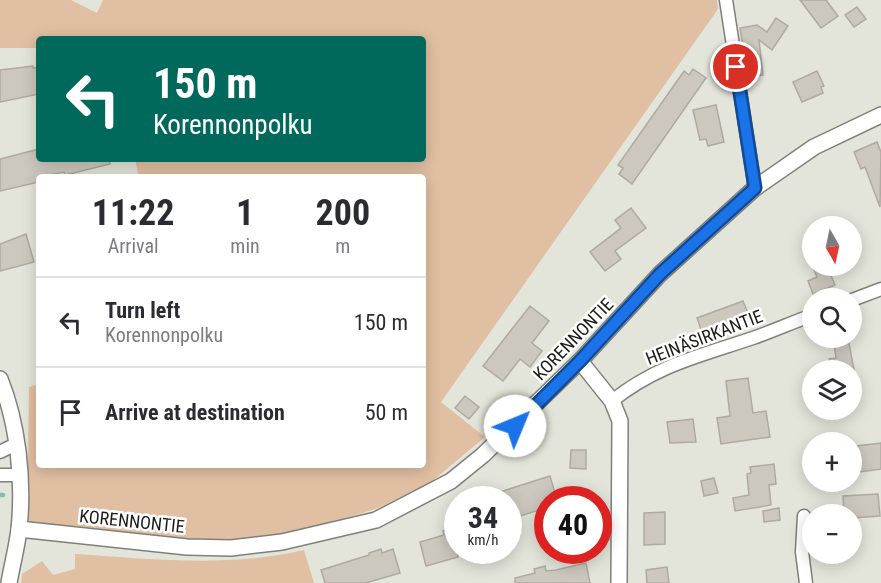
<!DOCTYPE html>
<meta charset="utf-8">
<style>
body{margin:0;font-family:"Roboto Condensed",sans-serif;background:#f2f2f3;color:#2b2b33;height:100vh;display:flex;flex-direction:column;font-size:22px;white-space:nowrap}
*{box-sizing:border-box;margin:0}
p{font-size:20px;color:#7c7c81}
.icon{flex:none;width:33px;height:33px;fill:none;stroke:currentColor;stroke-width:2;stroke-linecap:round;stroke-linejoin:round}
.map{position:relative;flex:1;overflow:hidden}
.sheet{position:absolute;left:36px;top:174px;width:390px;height:294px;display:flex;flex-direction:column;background:#fff;border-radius:6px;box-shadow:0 3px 15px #0003}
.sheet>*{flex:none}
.top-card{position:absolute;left:36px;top:36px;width:390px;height:126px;border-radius:6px;box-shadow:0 3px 15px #0003;background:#00695c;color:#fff;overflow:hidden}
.needle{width:39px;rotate:171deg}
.controls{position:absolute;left:802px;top:216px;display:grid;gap:12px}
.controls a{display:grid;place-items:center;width:60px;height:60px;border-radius:50%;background:#fff;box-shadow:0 3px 15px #0003;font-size:30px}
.speed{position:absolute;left:444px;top:486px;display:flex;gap:12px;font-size:30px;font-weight:700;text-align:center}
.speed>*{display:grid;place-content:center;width:78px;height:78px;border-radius:50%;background:#fff;box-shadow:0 3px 15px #0003;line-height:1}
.speed small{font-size:15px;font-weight:400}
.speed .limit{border:9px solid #d22;background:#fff;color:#111}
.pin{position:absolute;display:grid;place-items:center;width:51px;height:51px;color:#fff;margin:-26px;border:3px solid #fff;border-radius:50%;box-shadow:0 2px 6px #0007}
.me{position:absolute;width:66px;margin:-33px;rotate:45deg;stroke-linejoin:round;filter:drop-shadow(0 0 4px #0008)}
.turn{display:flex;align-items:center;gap:21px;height:126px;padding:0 18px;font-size:27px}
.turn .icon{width:78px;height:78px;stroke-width:2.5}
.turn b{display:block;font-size:42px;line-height:51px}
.eta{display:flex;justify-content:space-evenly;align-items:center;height:102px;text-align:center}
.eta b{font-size:36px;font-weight:700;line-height:42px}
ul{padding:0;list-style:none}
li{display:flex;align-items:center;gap:18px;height:90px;padding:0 18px;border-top:2px solid #e1e1e2}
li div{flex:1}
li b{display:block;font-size:22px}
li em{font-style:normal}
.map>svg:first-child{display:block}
</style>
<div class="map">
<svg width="881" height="583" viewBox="0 0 881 583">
<rect width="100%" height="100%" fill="#e3e5da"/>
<g fill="#e1bfa2">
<polygon points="0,0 71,0 97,13 103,0 717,0 718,9 441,402 485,437 430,483 378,508 309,530 234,541 231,548 27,530 29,387 39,384 39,465 423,465 423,177 139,177 135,159 423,159 423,39 39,39 39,48 0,48"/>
<path d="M304,550L314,583H21L22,574L42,561L53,575L75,569V554C152,559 228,568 304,550Z"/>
</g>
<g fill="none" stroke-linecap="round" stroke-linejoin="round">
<polyline stroke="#7bc2aa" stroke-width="4.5" points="0,495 3,495"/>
</g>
<g fill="#ccc8be" stroke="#aeaaa1" stroke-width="1.5">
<polygon points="800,0 826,0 838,16 821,28"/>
<polygon points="857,7 866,19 854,27 845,15"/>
<polygon points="776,18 788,26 772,50 759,40 763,75 748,77 740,28 757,25 767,32"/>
<polygon points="33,66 33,68 39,67 39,94 0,102 0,70"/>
<polygon points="693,69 706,78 632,184 619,174 623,168 618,165 684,71 689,75"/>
<polygon points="817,71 824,86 821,87 823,93 802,102 793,82"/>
<polygon points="716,105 724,142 708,146 706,139 700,140 693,110"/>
<polygon points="877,142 881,152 880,207 865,167 861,169 854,152"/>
<polygon points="39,149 39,159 109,159 110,164 65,175 64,172 39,177 39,182 0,191 0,159"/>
<polygon points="631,208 646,228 615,251 621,259 605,271 590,252 621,228 615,220"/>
<polygon points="26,234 34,262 0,271 0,244"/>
<polygon points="827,266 835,285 813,294 808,281 817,277 814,270"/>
<polygon points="743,301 750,318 703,335 697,318"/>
<polygon points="530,306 549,321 532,343 542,351 530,367 520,359 503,381 483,366"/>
<polygon points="833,338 848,338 854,370 831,370 829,359 836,358"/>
<polygon points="748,378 753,413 766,411 770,437 721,444 717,418 730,416 726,381"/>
<polygon points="465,396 479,407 469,419 455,408"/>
<polygon points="693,419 696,442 670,443 667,422"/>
<polygon points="881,443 881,469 860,472 857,446"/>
<polygon points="571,450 586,450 586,469 570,468"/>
<polygon points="774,464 776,484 769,485 771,505 735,511 733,498 749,495 747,474 751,473 750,467"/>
<polygon points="550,476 557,500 548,500 548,507 508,520 508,500 484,500 484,497"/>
<polygon points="714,478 718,493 704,496 701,481"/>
<polygon points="878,494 880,516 852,518 852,514 844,514 843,496"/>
<polygon points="779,508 780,520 764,522 763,511"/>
<polygon points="665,512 665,544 644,545 644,513"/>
<polygon points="458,527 458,557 426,566 420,542 444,535 443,531"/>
<polygon points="381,549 382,553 393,549 400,573 366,583 325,583 321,570 369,555 369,553"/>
<polygon points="586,563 590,583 515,583 515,578 535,573 534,569 545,566 546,571 556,570"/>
<polygon points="667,567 669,583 647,583 646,570"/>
</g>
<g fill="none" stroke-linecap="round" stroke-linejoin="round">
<defs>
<g id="minor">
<polyline points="726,0 755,188"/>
<polyline points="852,300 881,289"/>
<path d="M612,401C657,365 700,356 753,338C773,331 793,322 813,315"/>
<polyline points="0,452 16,444"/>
<polyline points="0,475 19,475"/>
<polyline points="804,516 802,552 806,583"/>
</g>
<g id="tertiary">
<polyline points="580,361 612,401 620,421 619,583"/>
<path d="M0,379C18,424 24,480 19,529C17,547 12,565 9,583"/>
<polyline points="19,529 187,547 231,548 282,542 376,520 451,481 483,455 580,361 660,274 755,188 814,147 881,115"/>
</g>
</defs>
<use href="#minor" stroke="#7f8178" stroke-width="15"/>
<use href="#tertiary" stroke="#7f8178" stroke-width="18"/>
<use href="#minor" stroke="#fff" stroke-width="12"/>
<use href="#tertiary" stroke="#fff" stroke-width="15"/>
</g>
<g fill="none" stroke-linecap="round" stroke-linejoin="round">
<defs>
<polyline id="route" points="515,426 580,361 660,274 755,188 736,67"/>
</defs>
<use href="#route" stroke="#114b97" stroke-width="15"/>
<use href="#route" stroke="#1a73e8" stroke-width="10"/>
</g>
<g text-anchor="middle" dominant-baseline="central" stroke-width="5" stroke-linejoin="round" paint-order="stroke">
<g font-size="18" fill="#1b1c18" stroke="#fff">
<text transform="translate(704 337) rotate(-21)">HEINÄSIRKANTIE</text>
<text transform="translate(573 339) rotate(-46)">KORENNONTIE</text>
<text transform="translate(132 521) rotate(6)">KORENNONTIE</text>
</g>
</g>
</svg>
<div class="controls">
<a><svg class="needle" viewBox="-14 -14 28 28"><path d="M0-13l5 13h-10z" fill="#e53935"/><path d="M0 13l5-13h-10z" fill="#7c7c81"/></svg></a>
<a><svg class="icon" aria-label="search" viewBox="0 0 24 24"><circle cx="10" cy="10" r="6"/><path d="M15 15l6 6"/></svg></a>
<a><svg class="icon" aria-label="layers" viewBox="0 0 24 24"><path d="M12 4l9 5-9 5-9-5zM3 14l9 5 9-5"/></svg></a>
<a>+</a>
<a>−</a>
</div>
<div class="speed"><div>34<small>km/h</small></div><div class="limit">40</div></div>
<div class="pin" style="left:736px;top:67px;background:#d93025"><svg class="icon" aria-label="arrive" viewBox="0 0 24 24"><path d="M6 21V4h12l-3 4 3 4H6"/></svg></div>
<svg class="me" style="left:515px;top:426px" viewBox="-20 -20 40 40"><circle r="19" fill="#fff"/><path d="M0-13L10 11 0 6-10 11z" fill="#1a73e8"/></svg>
<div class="top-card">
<div class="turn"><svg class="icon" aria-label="left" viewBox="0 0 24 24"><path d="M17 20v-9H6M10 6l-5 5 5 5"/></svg><div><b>150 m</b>Korennonpolku</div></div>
</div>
<section class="sheet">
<div class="eta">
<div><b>11:22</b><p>Arrival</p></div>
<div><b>1</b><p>min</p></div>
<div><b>200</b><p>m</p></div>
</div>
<ul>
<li><svg class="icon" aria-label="left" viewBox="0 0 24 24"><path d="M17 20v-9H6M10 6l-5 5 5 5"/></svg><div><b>Turn left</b><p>Korennonpolku</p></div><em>150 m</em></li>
<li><svg class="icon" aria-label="arrive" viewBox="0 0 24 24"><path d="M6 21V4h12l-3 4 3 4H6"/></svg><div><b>Arrive at destination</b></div><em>50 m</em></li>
</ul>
</section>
</div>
